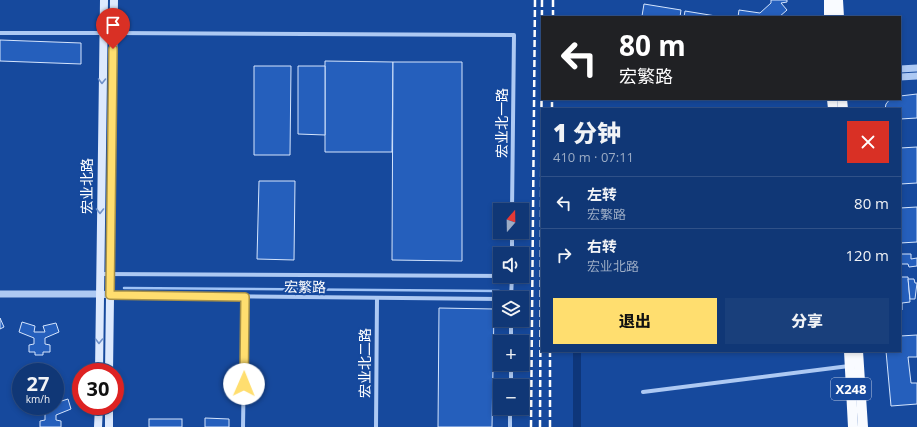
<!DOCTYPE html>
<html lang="zh">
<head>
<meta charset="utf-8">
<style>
	:root { --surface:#103776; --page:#193f7b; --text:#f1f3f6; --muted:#9cacc5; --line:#305188; --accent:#ffde6f }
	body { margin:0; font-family:"Open Sans","Noto Sans SC",sans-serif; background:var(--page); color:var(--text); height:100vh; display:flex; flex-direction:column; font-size:15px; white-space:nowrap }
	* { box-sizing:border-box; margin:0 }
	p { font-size:13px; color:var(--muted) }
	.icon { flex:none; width:22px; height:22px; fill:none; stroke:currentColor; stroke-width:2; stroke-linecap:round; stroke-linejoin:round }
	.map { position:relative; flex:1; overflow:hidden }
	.details { position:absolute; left:541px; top:108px; width:360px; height:244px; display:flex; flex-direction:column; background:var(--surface); border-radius:0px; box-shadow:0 2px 6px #0003,0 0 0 1px var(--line) }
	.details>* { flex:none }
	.guide { position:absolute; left:541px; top:16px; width:360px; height:84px; border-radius:0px; box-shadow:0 2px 6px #0003,0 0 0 1px var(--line); background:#202124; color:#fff; overflow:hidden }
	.needle { width:26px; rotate:20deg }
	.buttons { position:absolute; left:493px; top:203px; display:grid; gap:8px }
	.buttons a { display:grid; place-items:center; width:36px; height:36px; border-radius:0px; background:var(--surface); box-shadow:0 2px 6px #0003,0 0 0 1px var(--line); font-size:20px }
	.speed { position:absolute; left:12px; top:363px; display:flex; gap:8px; font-size:20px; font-weight:700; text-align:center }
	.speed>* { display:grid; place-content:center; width:52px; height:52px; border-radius:50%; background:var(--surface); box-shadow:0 2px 6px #0003,0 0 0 1px var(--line); line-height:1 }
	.speed small { font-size:10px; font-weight:400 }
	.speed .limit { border:6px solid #d22; background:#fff; color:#111 }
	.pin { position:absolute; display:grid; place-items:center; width:34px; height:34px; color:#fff; margin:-41px -17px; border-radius:50% 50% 50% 0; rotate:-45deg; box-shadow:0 0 4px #0007 }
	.pin .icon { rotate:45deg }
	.me { position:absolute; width:44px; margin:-22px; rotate:1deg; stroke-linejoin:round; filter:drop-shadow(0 0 3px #0008) }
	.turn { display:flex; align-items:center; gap:14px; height:84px; padding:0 12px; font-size:18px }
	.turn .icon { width:52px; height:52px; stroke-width:2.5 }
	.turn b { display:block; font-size:28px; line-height:34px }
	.round { display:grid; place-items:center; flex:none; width:42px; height:42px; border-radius:0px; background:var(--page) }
	.headline { display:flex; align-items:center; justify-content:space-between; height:68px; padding:0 12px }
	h1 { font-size:24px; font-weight:800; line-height:30px }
	.primary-button { display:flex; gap:8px; margin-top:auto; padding:8px 12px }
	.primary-button a { flex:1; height:46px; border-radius:0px; background:var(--accent); color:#111; font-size:16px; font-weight:800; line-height:46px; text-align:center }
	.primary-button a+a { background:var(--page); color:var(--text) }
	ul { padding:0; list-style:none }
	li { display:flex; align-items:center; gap:12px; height:52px; padding:0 12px; border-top:1px solid var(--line) }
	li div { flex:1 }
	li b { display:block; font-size:15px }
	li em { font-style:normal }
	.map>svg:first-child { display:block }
</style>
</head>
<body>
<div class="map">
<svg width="917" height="427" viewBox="0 0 917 427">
	<rect width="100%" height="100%" fill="#16499d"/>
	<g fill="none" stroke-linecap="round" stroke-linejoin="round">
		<path stroke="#a0c3f5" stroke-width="2.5" d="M 124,288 L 499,291"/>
		<path stroke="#0e367a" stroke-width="8" d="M 577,427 L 577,351"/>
	</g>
	<g fill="#255fbc" stroke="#d5e5fd">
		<path d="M 771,0 L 787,0 L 787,2 L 781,3 L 787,10 L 779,17 L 738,17 L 739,10 L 760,13 L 771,3 Z"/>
		<path d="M 644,4 L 681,10 L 680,17 L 642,16 Z"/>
		<path d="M 685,11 L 722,17 L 684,17 Z"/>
		<path d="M 0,40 L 81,43 L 81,64 L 0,61 Z"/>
		<path d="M 325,61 L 393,62 L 392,152 L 325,152 Z"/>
		<path d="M 393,62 L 462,62 L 462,261 L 392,260 Z"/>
		<path d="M 254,66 L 291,66 L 290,155 L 254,155 Z"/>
		<path d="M 298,66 L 325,66 L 325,135 L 298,134 Z"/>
		<path d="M 917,94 L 917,118 L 900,119 L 900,109 L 885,109 L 886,104 L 890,99 L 900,99 L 900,96 Z"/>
		<path d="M 917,147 L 917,183 L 900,184 L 900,148 Z"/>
		<path d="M 259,181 L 295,181 L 294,260 L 257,259 Z"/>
		<path d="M 917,207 L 917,242 L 900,243 L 900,208 Z"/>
		<path d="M 900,254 L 911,254 L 911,259 L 917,258 L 917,266 L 909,267 L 908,264 L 900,264 Z"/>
		<path d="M 900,277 L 908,277 L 910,302 L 902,303 L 902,310 L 900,310 Z"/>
		<path d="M 908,279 L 914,279 L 915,283 L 917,283 L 915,299 L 910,299 Z"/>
		<path d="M 439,308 L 494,309 L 492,427 L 438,427 Z"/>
		<path d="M 0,318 L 4,327 L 0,329 Z"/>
		<path d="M 22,322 L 35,326 L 34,332 L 45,332 L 43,326 L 56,323 L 59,332 L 45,338 L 45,344 L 50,345 L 50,352 L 43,352 L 43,355 L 35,355 L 35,352 L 29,352 L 29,345 L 34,344 L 34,338 L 19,332 Z"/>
		<path d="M 917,335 L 917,357 L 908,357 L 911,383 L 917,383 L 917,404 L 891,406 L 886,351 L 900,351 L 900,336 Z"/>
		<path d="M 68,399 L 71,409 L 56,415 L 56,420 L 61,421 L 61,427 L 40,427 L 40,421 L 45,420 L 45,414 L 31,408 L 31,406 L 56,408 L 55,403 Z"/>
		<path d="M 205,418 L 229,419 L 229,427 L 205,427 Z"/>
		<rect x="149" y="419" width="33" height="8"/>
	</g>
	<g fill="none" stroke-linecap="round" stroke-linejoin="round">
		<g stroke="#adc9f3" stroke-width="4">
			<path d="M 0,33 L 103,33"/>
			<path d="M 113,33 L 514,35 L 512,210"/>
			<path d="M 512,254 L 512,232"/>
			<path d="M 100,274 L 512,276"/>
			<path d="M 110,295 L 500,299"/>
			<path d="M 511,298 L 512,276"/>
			<path d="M 511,342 L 511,320"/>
			<path d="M 511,386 L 511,364"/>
			<path d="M 643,392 L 849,366"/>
			<path d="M 243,427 L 245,297"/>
			<path d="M 376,427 L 377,298"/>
			<path d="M 510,427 L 510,408"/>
		</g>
		<g stroke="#adc9f3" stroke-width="7">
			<path d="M 900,69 L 917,68"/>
			<path d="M 900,77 L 917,76"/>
			<path d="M 0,294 L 100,294 L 110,295"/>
		</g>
		<g stroke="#dde9fd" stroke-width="8">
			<path d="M 99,372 L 104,0"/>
			<path d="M 109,372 L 114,0"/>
			<path d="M 98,427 L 99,406"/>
			<path d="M 109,427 L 109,406"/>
		</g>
		<g stroke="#f9fbff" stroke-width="10">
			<path d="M 829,0 L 829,17"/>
			<path d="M 838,0 L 839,17"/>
			<path d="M 832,99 L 833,109"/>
			<path d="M 842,99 L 843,109"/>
			<path d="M 849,351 L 853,427"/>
			<path d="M 858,351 L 863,427"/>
		</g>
		<g stroke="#fff" stroke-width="2.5" stroke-dasharray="7 3" stroke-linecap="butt">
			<path d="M 553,17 L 553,0"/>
			<path d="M 552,109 L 552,99"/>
			<path d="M 531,427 L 535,0"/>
			<path d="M 540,427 L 542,0"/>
			<path d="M 550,427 L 550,351"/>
		</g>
	</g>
	<defs><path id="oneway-chevron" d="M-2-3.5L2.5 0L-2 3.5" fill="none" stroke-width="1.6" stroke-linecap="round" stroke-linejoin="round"/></defs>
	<g stroke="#7091c8">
		<use href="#oneway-chevron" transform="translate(102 81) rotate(91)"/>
		<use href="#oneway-chevron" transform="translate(100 211) rotate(90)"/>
		<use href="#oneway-chevron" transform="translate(99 341) rotate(91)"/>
	</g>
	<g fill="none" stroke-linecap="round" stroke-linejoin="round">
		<defs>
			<path id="route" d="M 113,49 L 110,295 L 245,297 L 244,384"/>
		</defs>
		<use href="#route" stroke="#a69048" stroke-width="10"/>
		<use href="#route" stroke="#ffde6f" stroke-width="7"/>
	</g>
	<g text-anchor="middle" stroke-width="4" stroke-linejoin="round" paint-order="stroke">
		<rect fill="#16499d" stroke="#b9c8e2" stroke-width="1" x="831" y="378" width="40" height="22" rx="3"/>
		<g font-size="13" font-weight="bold" fill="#fff">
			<text x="851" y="394">X248</text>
		</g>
		<g font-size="14" fill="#fff" stroke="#16499d">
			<text transform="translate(502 123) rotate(-90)" y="5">宏业北一路</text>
			<text transform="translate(87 186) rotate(-90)" y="5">宏业北路</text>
			<text transform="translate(305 287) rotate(1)" y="5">宏繁路</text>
			<text transform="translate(365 363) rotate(-90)" y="5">宏业北二路</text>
		</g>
	</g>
</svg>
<div class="buttons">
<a><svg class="needle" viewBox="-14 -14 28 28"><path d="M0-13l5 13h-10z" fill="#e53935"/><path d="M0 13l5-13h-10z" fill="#9cacc5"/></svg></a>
<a><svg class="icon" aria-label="sound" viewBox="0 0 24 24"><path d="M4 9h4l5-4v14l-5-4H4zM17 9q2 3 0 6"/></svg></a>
<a><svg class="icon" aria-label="layers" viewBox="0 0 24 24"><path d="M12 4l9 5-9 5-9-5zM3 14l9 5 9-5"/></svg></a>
<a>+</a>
<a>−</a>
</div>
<div class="speed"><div>27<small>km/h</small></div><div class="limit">30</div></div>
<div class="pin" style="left:113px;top:49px;background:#d93025"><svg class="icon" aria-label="arrive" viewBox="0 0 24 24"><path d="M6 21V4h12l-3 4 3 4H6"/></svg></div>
<svg class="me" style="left:244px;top:384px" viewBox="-20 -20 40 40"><circle r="19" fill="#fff"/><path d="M0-13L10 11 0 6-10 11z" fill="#ffde6f"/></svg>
<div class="guide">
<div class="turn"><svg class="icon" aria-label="left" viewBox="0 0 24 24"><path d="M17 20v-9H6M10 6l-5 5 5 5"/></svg><div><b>80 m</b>宏繁路</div></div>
</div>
<section class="details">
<div class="headline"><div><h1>1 分钟</h1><p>410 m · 07:11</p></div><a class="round" style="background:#d93025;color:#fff"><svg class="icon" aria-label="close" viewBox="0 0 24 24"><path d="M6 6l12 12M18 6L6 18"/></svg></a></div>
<ul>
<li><svg class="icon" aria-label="left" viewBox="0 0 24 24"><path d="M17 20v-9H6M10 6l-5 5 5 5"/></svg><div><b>左转</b><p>宏繁路</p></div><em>80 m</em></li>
<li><svg class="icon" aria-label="right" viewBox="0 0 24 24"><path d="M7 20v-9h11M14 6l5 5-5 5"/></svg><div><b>右转</b><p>宏业北路</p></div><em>120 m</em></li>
</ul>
<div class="primary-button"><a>退出</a><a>分享</a></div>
</section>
</div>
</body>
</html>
